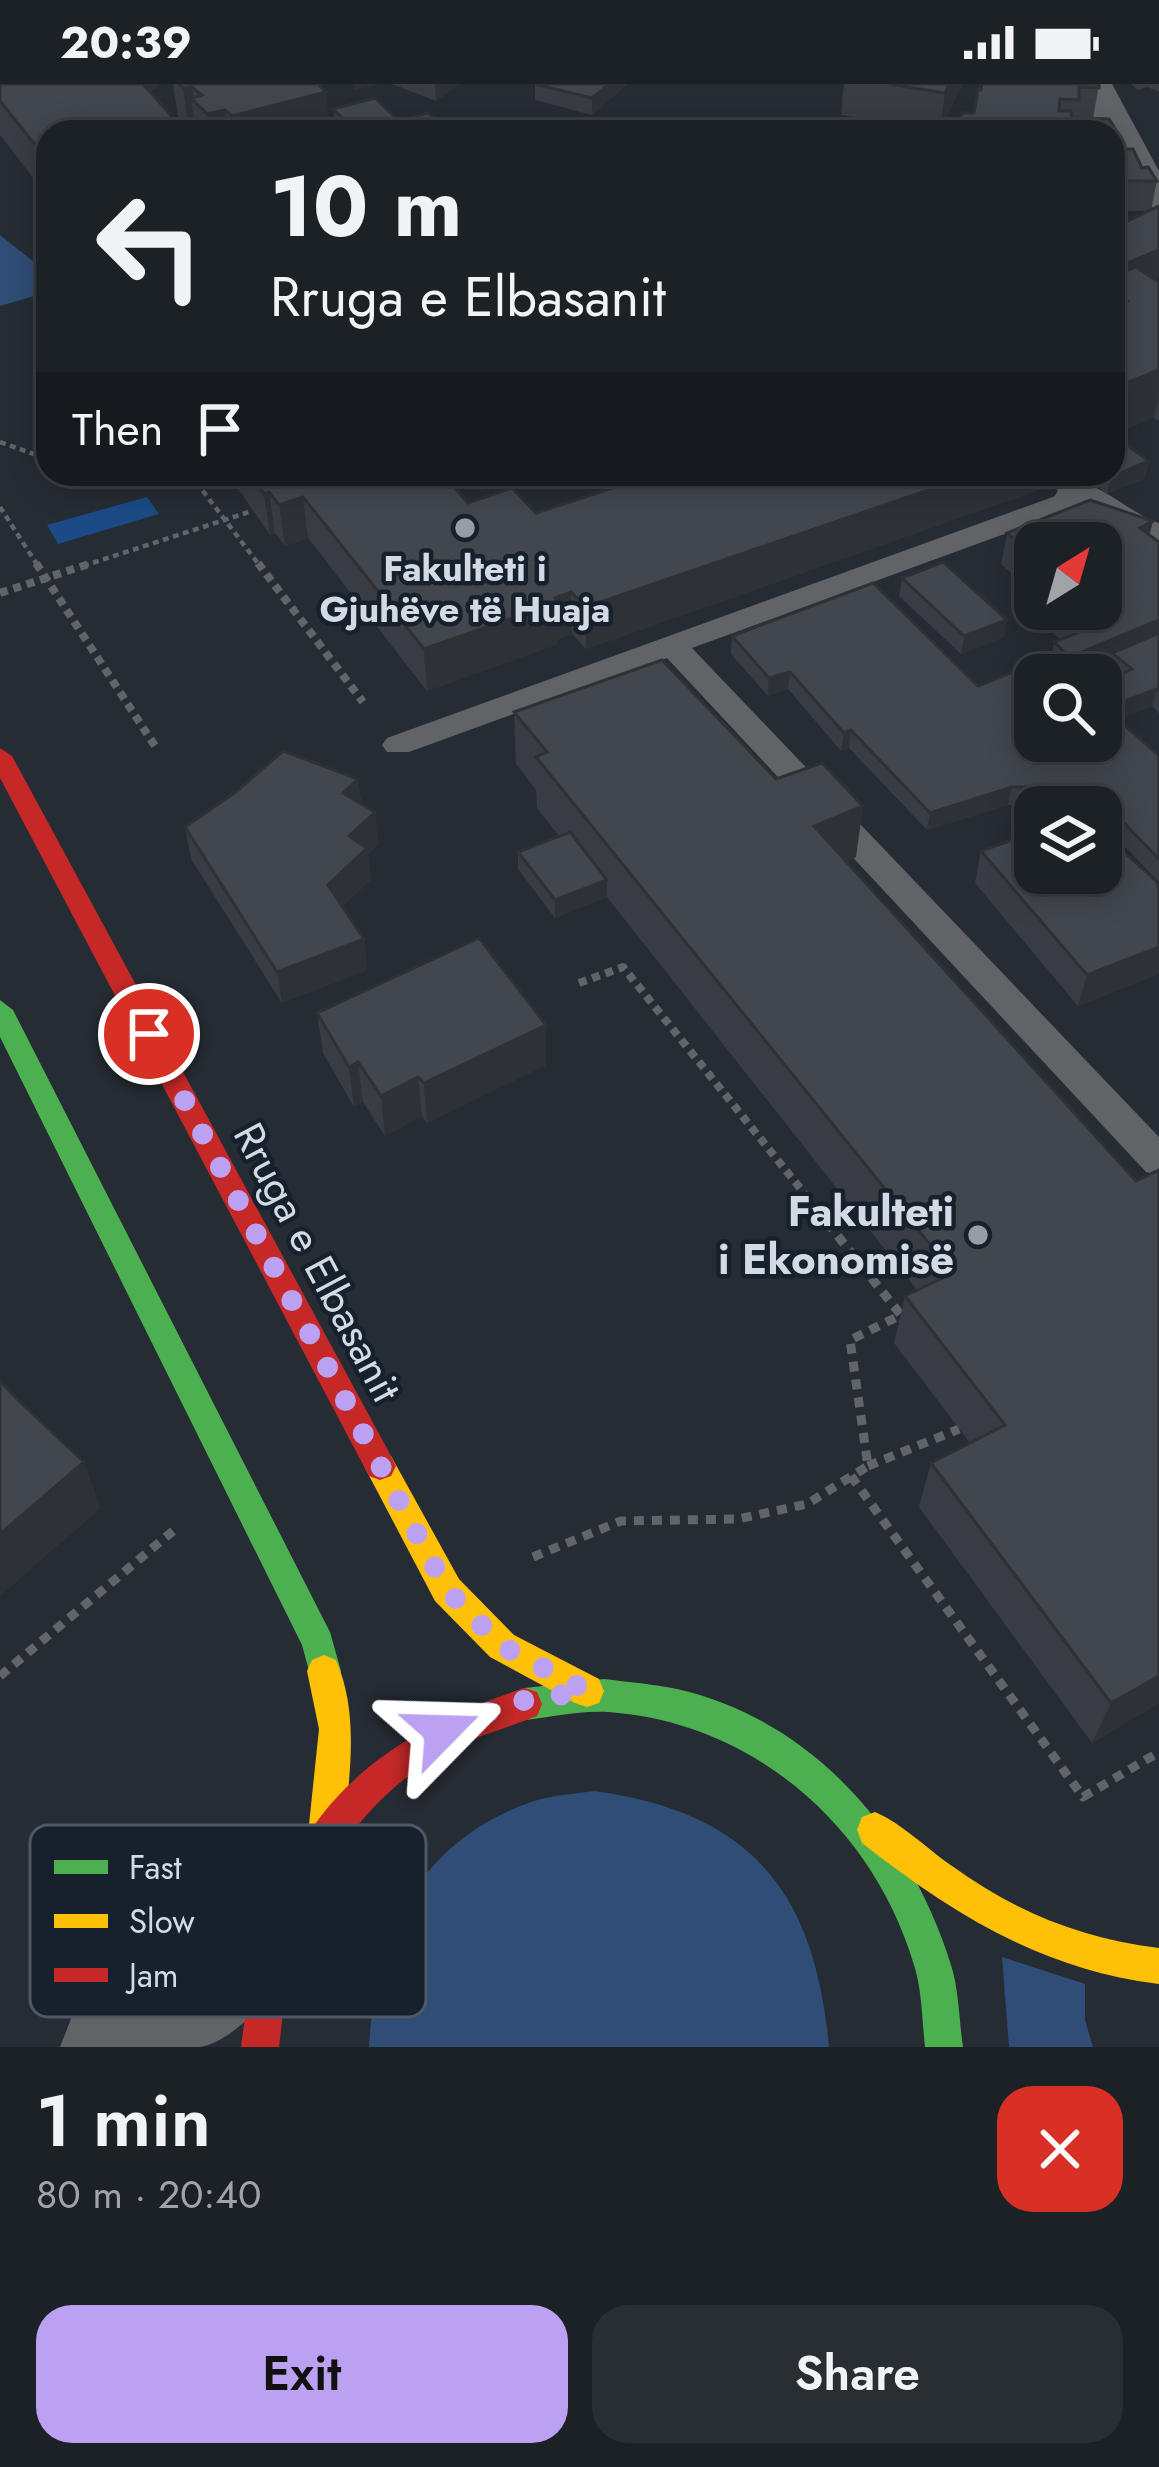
<!DOCTYPE html>
<html lang="en">
<head>
<meta charset="utf-8">
<style>
	:root { --surface:#1c2126; --page:#292e32; --text:#f1f3f6; --muted:#a0a3a7; --line:#3a3e43; --accent:#bca0f2 }
	body { margin:0; font-family:Jost,sans-serif; background:var(--page); color:var(--text); height:100vh; display:flex; flex-direction:column; font-size:45px; white-space:nowrap }
	* { box-sizing:border-box; margin:0 }
	p { font-size:39px; color:var(--muted) }
	.icon { flex:none; width:66px; height:66px; fill:none; stroke:currentColor; stroke-width:2; stroke-linecap:round; stroke-linejoin:round }
	.map { position:relative; height:1963px; overflow:hidden }
	.details { display:flex; flex-direction:column; background:var(--surface); flex:1 }
	.details>* { flex:none }
	.top-card { position:absolute; left:36px; top:36px; width:1089px; height:366px; border-radius:36px; box-shadow:0 6px 30px #0003,0 0 0 3px var(--line); background:#1c2126; color:var(--text); overflow:hidden }
	.needle { width:78px; rotate:37deg }
	.fabs { position:absolute; left:1014px; top:438px; display:grid; gap:24px }
	.fabs a { display:grid; place-items:center; width:108px; height:108px; border-radius:24px; background:var(--surface); box-shadow:0 6px 30px #0003,0 0 0 3px var(--line); font-size:60px }
	.pin { position:absolute; display:grid; place-items:center; width:102px; height:102px; color:#fff; margin:-51px; border:6px solid #fff; border-radius:50%; box-shadow:0 3px 12px #0007 }
	.me { position:absolute; width:132px; margin:-66px; rotate:68deg; stroke-linejoin:round; filter:drop-shadow(0 0 9px #0008) }
	.turn { display:flex; align-items:center; gap:42px; height:252px; padding:0 36px; font-size:54px }
	.turn .icon { width:156px; height:156px; stroke-width:2.5 }
	.turn b { display:block; font-size:84px; line-height:102px }
	.then { display:flex; align-items:center; height:114px; padding:0 36px; background:#0003; gap:24px; font-size:45px }
	.round { display:grid; place-items:center; flex:none; width:126px; height:126px; border-radius:36px; background:var(--page) }
	.head { display:flex; align-items:center; justify-content:space-between; height:204px; padding:0 36px }
	h1 { font-size:72px; font-weight:600; line-height:90px }
	.action { display:flex; gap:24px; margin-top:auto; padding:24px 36px }
	.action a { flex:1; height:138px; border-radius:36px; background:var(--accent); color:#111; font-size:48px; font-weight:600; line-height:138px; text-align:center }
	.action a+a { background:var(--page); color:var(--text) }
	.status { display:flex; justify-content:space-between; align-items:center; height:84px; padding:0 60px; background:var(--surface); direction:ltr }
	.status svg { height:33px; fill:currentColor }
	.map>svg:first-child { display:block }
</style>
</head>
<body>
<div class="status"><b>20:39</b><svg viewBox="0 0 49 12"><path d="M0 12V9h3v3zM5 12V6h3v6zM10 12V3h3v9zM15 12V0h3v12zM26 1h20v11H26zM47 4h2v5h-2z"/></svg></div>
<div class="map">
<svg width="1159" height="1963" viewBox="0 0 1159 1963">
	<rect width="100%" height="100%" fill="#262c33"/>
	<g fill="#2f4d76">
		<path d="M 0,151 L 48,189 L 48,208 L 0,222 Z"/>
		<path d="M 595,1707 C 752,1729 815,1808 829,1963 L 369,1963 C 376,1850 418,1758 531,1718 C 551,1711 574,1710 595,1707 Z"/>
		<path d="M 1002,1873 L 1085,1900 L 1085,1936 L 1093,1963 L 1009,1963 Z"/>
	</g>
	<path fill="#1b4a86" d="M 147,413 L 159,430 L 58,460 L 47,441 Z"/>
	<g fill="none" stroke-linecap="round" stroke-linejoin="round">
		<g stroke="#616468" stroke-width="4.5" stroke-dasharray="6 4.5" stroke-linecap="butt">
			<path d="M 0,358 L 48,375"/>
			<path d="M 102,390 L 197,400"/>
			<path d="M 190,390 L 260,482"/>
			<path d="M 0,423 L 38,482"/>
			<path d="M 83,482 L 252,427"/>
		</g>
		<g stroke="#616468" stroke-width="8" stroke-dasharray="8 6" stroke-linecap="butt">
			<path d="M 36,479 L 155,662"/>
			<path d="M 258,479 L 363,618"/>
			<path d="M 0,509 L 92,479"/>
			<path d="M 579,899 L 623,883 L 812,1119"/>
		</g>
		<g stroke="#616468" stroke-width="9" stroke-dasharray="10 8" stroke-linecap="butt">
			<path d="M 868,1382 L 959,1345"/>
			<path d="M 851,1392 L 1083,1713 L 1159,1668"/>
			<path d="M 533,1473 L 621,1437 L 738,1435 L 807,1420 L 868,1382 L 850,1256 L 901,1231 L 809,1116"/>
			<path d="M 0,1592 L 173,1447"/>
		</g>
		<path fill="#616367" fill-rule="evenodd" d="M 1042,390 L 1072,390 L 1093,413 L 1089,419 L 692,564 L 1159,1053 L 1159,1092 L 1146,1088 L 667,574 L 409,668 L 387,668 L 382,661 L 387,654 L 1061,410 Z"/>
		<g fill="#616367" fill-rule="evenodd">
			<path d="M 1072,0 L 1112,0 L 1159,87 L 1159,126 C 1121,116 1113,82 1113,48 L 1095,48 Z"/>
			<path d="M 1079,398 C 1109,405 1130,429 1159,439 L 1159,473 C 1120,463 1077,447 1054,413 L 1061,402 Z"/>
			<path d="M 281,1786 L 312,1799 L 325,1830 C 310,1868 244,1957 200,1963 C 155,1963 105,1963 60,1963 L 73,1930 C 115,1913 154,1894 188,1864 C 222,1834 238,1803 281,1786 Z"/>
		</g>
		<g fill="#4caf50" fill-rule="evenodd">
			<path d="M 0,916 L 13,926 L 330,1548 L 341,1587 L 336,1598 L 324,1603 L 312,1598 L 302,1561 L 0,953 Z"/>
			<path d="M 604,1595 C 628,1598 653,1600 677,1605 C 814,1636 911,1751 951,1881 C 959,1906 959,1936 963,1963 L 925,1963 C 922,1936 922,1906 914,1881 C 873,1742 753,1638 608,1628 C 581,1626 551,1633 525,1636 L 513,1632 L 508,1620 L 513,1608 L 525,1604 Z"/>
		</g>
		<g fill="#ffc107" fill-rule="evenodd">
			<path d="M 380,1368 L 391,1372 L 459,1495 L 514,1551 L 599,1595 L 604,1607 L 599,1619 L 587,1623 L 575,1619 L 490,1573 L 435,1517 L 364,1382 L 369,1372 Z"/>
			<path d="M 324,1571 L 336,1576 C 360,1632 349,1691 344,1750 L 339,1763 L 326,1768 L 313,1763 L 308,1750 L 319,1645 L 307,1587 L 312,1576 Z"/>
			<path d="M 875,1728 C 903,1740 927,1765 952,1782 C 1016,1828 1080,1854 1159,1864 L 1159,1900 C 1042,1886 953,1830 862,1759 L 857,1746 L 862,1733 Z"/>
		</g>
		<g fill="#c62828" fill-rule="evenodd">
			<path d="M 0,664 L 12,672 L 391,1372 L 396,1382 L 391,1392 L 380,1396 L 369,1392 L 0,694 Z"/>
			<path d="M 525,1604 L 537,1608 L 542,1620 L 537,1632 C 499,1647 461,1656 427,1679 C 325,1746 292,1848 279,1963 L 241,1963 C 265,1766 334,1666 525,1604 Z"/>
		</g>
	</g>
	<g fill="#393d43" fill-rule="evenodd">
		<path d="M 0,0 L 156,0 L 157,4 L 48,48 L 48,113 L 0,51 Z"/>
		<path d="M 173,0 L 320,0 L 330,48 L 187,48 L 179,38 Z"/>
		<path d="M 392,0 L 459,0 L 436,17 Z"/>
		<path d="M 535,0 L 627,0 L 592,31 L 535,16 Z"/>
		<path d="M 844,0 L 962,0 L 940,47 L 841,31 Z"/>
		<path d="M 980,0 L 1099,0 L 1093,35 L 1117,48 L 1114,65 L 1142,84 L 1157,97 L 1151,126 L 1159,122 L 1159,193 L 1154,195 L 1159,196 L 1159,337 L 1154,334 L 1113,349 L 1113,144 L 1148,127 L 1113,127 L 1113,48 L 959,48 L 962,29 L 974,29 Z"/>
		<path d="M 1131,0 L 1159,0 L 1159,8 L 1147,3 L 1138,6 Z"/>
		<path d="M 333,25 L 399,37 L 450,48 L 342,48 L 335,41 Z"/>
		<path d="M 1149,377 L 1144,395 L 1107,410 L 1084,391 L 1113,390 Z"/>
		<path d="M 228,390 L 443,390 L 468,419 L 536,429 L 1047,403 L 586,565 L 572,550 L 558,555 L 558,560 L 427,607 L 308,454 L 285,462 L 275,449 L 270,451 Z"/>
		<path d="M 1153,437 L 1149,451 L 1159,458 L 1159,629 L 1152,622 L 1118,635 L 1159,672 L 1159,798 L 1101,738 L 1101,723 L 1086,723 L 1084,721 L 1008,721 L 927,746 L 849,664 L 841,667 L 788,605 L 768,612 L 731,570 L 732,552 L 978,602 L 1051,574 L 1054,558 L 1061,556 L 1046,543 L 1050,525 L 1101,525 L 1035,459 L 1035,511 L 1001,480 L 1007,449 ZM 1108,586 L 1116,593 L 1102,601 L 1101,605 L 1101,657 L 1035,591 L 1096,591 Z"/>
		<path d="M 902,494 L 1004,553 L 961,570 L 899,512 Z"/>
		<path d="M 514,628 L 776,695 L 856,773 L 846,777 L 1159,1619 L 1092,1659 L 919,1423 L 931,1379 L 970,1359 L 894,1259 L 905,1212 L 917,1206 L 607,813 L 555,834 L 518,785 L 518,768 L 559,752 L 537,724 L 536,706 L 516,680 Z"/>
		<path d="M 358,695 L 361,719 L 379,759 L 368,770 L 371,796 L 342,822 L 364,855 L 367,886 L 282,919 L 191,775 L 185,743 Z"/>
		<path d="M 981,767 L 1159,802 L 1159,890 L 1078,922 L 975,799 Z"/>
		<path d="M 317,929 L 546,981 L 427,1039 L 422,1032 L 385,1052 L 363,1018 L 354,1023 L 323,969 Z"/>
	</g>
	<g fill="#2e3237">
		<path d="M 119,0 L 156,0 L 157,4 L 122,14 Z"/>
		<path d="M 310,0 L 320,0 L 321,10 L 326,8 L 330,48 L 234,48 L 232,32 Z"/>
		<path d="M 354,0 L 382,0 L 354,6 Z"/>
		<path d="M 435,0 L 459,0 L 436,17 Z"/>
		<path d="M 609,0 L 627,0 L 592,31 L 592,14 Z"/>
		<path d="M 949,0 L 962,0 L 940,47 L 945,9 Z"/>
		<path d="M 192,3 L 194,17 L 191,14 L 196,48 L 189,48 L 183,4 Z"/>
		<path d="M 225,26 L 228,48 L 210,48 L 207,30 Z"/>
		<path d="M 1159,166 L 1159,193 L 1120,210 L 1127,179 Z"/>
		<path d="M 1159,286 L 1159,312 L 1154,334 L 1118,349 L 1129,298 Z"/>
		<path d="M 1149,377 L 1144,395 L 1107,410 L 1111,393 Z"/>
		<path d="M 975,390 L 1050,390 L 1047,403 L 586,565 L 586,523 Z"/>
		<path d="M 269,408 L 275,449 L 270,451 L 264,410 Z"/>
		<path d="M 303,413 L 308,454 L 285,462 L 279,421 Z"/>
		<path d="M 1153,437 L 1145,469 L 1140,444 Z"/>
		<path d="M 571,508 L 572,550 L 558,555 L 558,560 L 427,607 L 424,565 Z"/>
		<path d="M 1007,536 L 1004,553 L 961,570 L 964,552 Z"/>
		<path d="M 1159,536 L 1159,565 L 1112,569 L 1108,586 L 1096,591 L 1066,591 L 1070,573 Z"/>
		<path d="M 790,588 L 788,605 L 768,612 L 769,594 Z"/>
		<path d="M 1157,605 L 1152,622 L 1117,636 L 1122,618 Z"/>
		<path d="M 851,646 L 849,664 L 841,667 L 844,649 Z"/>
		<path d="M 358,695 L 362,727 L 343,709 Z"/>
		<path d="M 1012,703 L 1008,721 L 927,746 L 930,729 Z"/>
		<path d="M 863,722 L 856,773 L 808,793 L 814,742 Z"/>
		<path d="M 375,728 L 379,759 L 368,770 L 371,796 L 332,832 L 328,801 L 349,752 Z"/>
		<path d="M 607,796 L 607,813 L 555,834 L 555,816 Z"/>
		<path d="M 364,855 L 367,886 L 282,919 L 277,888 Z"/>
		<path d="M 1159,863 L 1159,890 L 1078,922 L 1087,891 Z"/>
		<path d="M 546,941 L 546,981 L 427,1039 L 424,999 Z"/>
		<path d="M 358,978 L 363,1018 L 354,1023 L 349,983 Z"/>
		<path d="M 418,993 L 422,1032 L 385,1052 L 381,1012 Z"/>
		<path d="M 84,1378 L 101,1424 L 0,1512 L 0,1450 Z"/>
		<path d="M 1159,1592 L 1159,1619 L 1092,1659 L 1111,1619 Z"/>
	</g>
	<g fill="#42474e" stroke="#2e3237" stroke-width="3">
		<path d="M 0,0 L 143,0 L 186,48 L 48,48 L 48,77 L 0,17 Z"/>
		<path d="M 179,0 L 318,0 L 326,8 L 232,32 L 225,26 L 207,30 L 191,14 L 202,11 L 192,3 L 183,4 Z"/>
		<path d="M 535,0 L 609,0 L 592,14 Z"/>
		<path d="M 889,0 L 949,0 L 945,9 Z"/>
		<path d="M 982,0 L 1099,0 L 1099,4 L 1079,3 L 1079,16 L 1060,15 L 1059,27 L 1071,27 L 1072,34 L 1109,35 L 1117,48 L 961,45 L 962,29 L 974,29 L 978,6 L 981,6 Z"/>
		<path d="M 375,14 L 399,37 L 386,40 L 387,44 L 372,48 L 357,48 L 333,25 Z"/>
		<path d="M 428,29 L 450,48 L 376,48 L 391,44 L 386,40 Z"/>
		<path d="M 1113,65 L 1133,65 L 1142,84 L 1148,83 L 1157,97 L 1113,97 Z"/>
		<path d="M 1159,122 L 1159,166 L 1127,179 L 1113,171 L 1113,144 Z"/>
		<path d="M 1136,183 L 1159,198 L 1159,286 L 1129,298 L 1113,299 L 1113,243 L 1123,239 L 1113,232 L 1113,223 L 1128,217 L 1113,206 L 1113,191 Z"/>
		<path d="M 1124,359 L 1149,377 L 1111,393 L 1107,390 L 1113,390 L 1113,364 Z"/>
		<path d="M 250,390 L 443,390 L 468,419 L 512,404 L 536,429 L 655,390 L 975,390 L 586,523 L 571,508 L 555,514 L 558,518 L 424,565 L 303,413 L 279,421 L 269,408 L 264,410 Z"/>
		<path d="M 1090,416 L 1153,437 L 1140,444 L 1159,458 L 1159,536 L 1070,573 L 1054,558 L 1090,544 L 1069,525 L 1101,525 L 1101,459 L 1035,459 L 1035,473 L 1007,449 Z"/>
		<path d="M 943,478 L 1007,536 L 964,552 L 902,494 Z"/>
		<path d="M 873,499 L 978,602 L 1050,573 L 1070,591 L 1035,591 L 1035,657 L 1101,657 L 1101,620 L 1159,672 L 1159,775 L 1089,703 L 1012,703 L 930,729 L 851,646 L 844,649 L 790,588 L 769,594 L 732,552 Z"/>
		<path d="M 1159,549 L 1159,607 L 1157,605 L 1122,618 L 1102,601 L 1132,585 L 1112,569 Z"/>
		<path d="M 662,576 L 776,695 L 822,679 L 863,722 L 814,742 L 1136,1097 L 1159,1086 L 1159,1592 L 1111,1619 L 931,1379 L 1005,1341 L 905,1212 L 953,1189 L 536,673 L 547,668 L 514,628 Z"/>
		<path d="M 283,667 L 358,695 L 343,709 L 375,728 L 349,752 L 367,764 L 328,801 L 364,855 L 277,888 L 185,743 L 237,707 Z"/>
		<path d="M 1101,747 L 1157,798 L 1159,804 L 1159,863 L 1087,891 L 981,767 L 1035,748 L 1035,789 L 1101,789 Z"/>
		<path d="M 570,748 L 607,796 L 555,816 L 518,768 Z"/>
		<path d="M 479,854 L 546,941 L 424,999 L 418,993 L 381,1012 L 358,978 L 349,983 L 317,929 Z"/>
		<path d="M 0,1297 L 20,1318 L 84,1378 L 0,1450 Z"/>
	</g>
	<g fill="none" stroke-linecap="round" stroke-linejoin="round">
		<path stroke="#bca0f2" stroke-width="21" stroke-dasharray="0 37.8" d="M 149,950 L 447,1506 L 502,1562 L 587,1607 L 513,1618 L 442,1647"/>
	</g>
	<g fill="#969da5" stroke="#17212e" stroke-width="4.5">
		<circle cx="465" cy="444" r="12"/>
		<circle cx="978" cy="1151" r="12"/>
	</g>
	<g text-anchor="middle" stroke-width="9" stroke-linejoin="round" paint-order="stroke">
		<g font-size="36" font-weight="bold" fill="#d3dae3" stroke="#17212e">
			<text x="465" y="497">Fakulteti i<tspan x="465" dy="41">Gjuhëve të Huaja</tspan></text>
		</g>
		<g font-size="42" font-weight="bold" fill="#d3dae3" stroke="#17212e" text-anchor="end">
			<text x="954" y="1142">Fakulteti<tspan x="954" dy="48">i Ekonomisë</tspan></text>
		</g>
		<g font-size="42" fill="#d3dae3" stroke="#17212e">
			<text transform="translate(318 1178) rotate(62)" y="15">Rruga e Elbasanit</text>
		</g>
	</g>
	<rect x="30" y="1741" width="396" height="192" rx="18" fill="#17212e" stroke="#4f5864" stroke-width="3"/>
	<rect x="54" y="1776" width="54" height="14" fill="#4caf50"/>
	<rect x="54" y="1830" width="54" height="14" fill="#ffc107"/>
	<rect x="54" y="1884" width="54" height="14" fill="#c62828"/>
	<g font-size="33" fill="#d3dae3">
		<text x="129" y="1795">Fast</text>
		<text x="129" y="1849">Slow</text>
		<text x="129" y="1903">Jam</text>
	</g>
</svg>
<div class="fabs">
<a><svg class="needle" viewBox="-14 -14 28 28"><path d="M0-13l5 13h-10z" fill="#e53935"/><path d="M0 13l5-13h-10z" fill="#a0a3a7"/></svg></a>
<a><svg class="icon" aria-label="search" viewBox="0 0 24 24"><circle cx="10" cy="10" r="6"/><path d="M15 15l6 6"/></svg></a>
<a><svg class="icon" aria-label="layers" viewBox="0 0 24 24"><path d="M12 4l9 5-9 5-9-5zM3 14l9 5 9-5"/></svg></a>
</div>
<div class="pin" style="left:149px;top:950px;background:#d93025"><svg class="icon" aria-label="arrive" viewBox="0 0 24 24"><path d="M6 21V4h12l-3 4 3 4H6"/></svg></div>
<svg class="me" style="left:442px;top:1647px" viewBox="-20 -20 40 40"><path d="M0-17L14 15 0 8-14 15z" fill="#bca0f2" stroke="#fff" stroke-width="4"/></svg>
<div class="top-card">
<div class="turn"><svg class="icon" aria-label="left" viewBox="0 0 24 24"><path d="M17 20v-9H6M10 6l-5 5 5 5"/></svg><div><b>10 m</b>Rruga e Elbasanit</div></div>
<div class="then">Then<svg class="icon" aria-label="arrive" viewBox="0 0 24 24"><path d="M6 21V4h12l-3 4 3 4H6"/></svg></div>
</div>
</div>
<section class="details">
<div class="head"><div><h1>1 min</h1><p>80 m · 20:40</p></div><a class="round" style="background:#d93025;color:#fff"><svg class="icon" aria-label="close" viewBox="0 0 24 24"><path d="M6 6l12 12M18 6L6 18"/></svg></a></div>
<div class="action"><a>Exit</a><a>Share</a></div>
</section>
</body>
</html>
